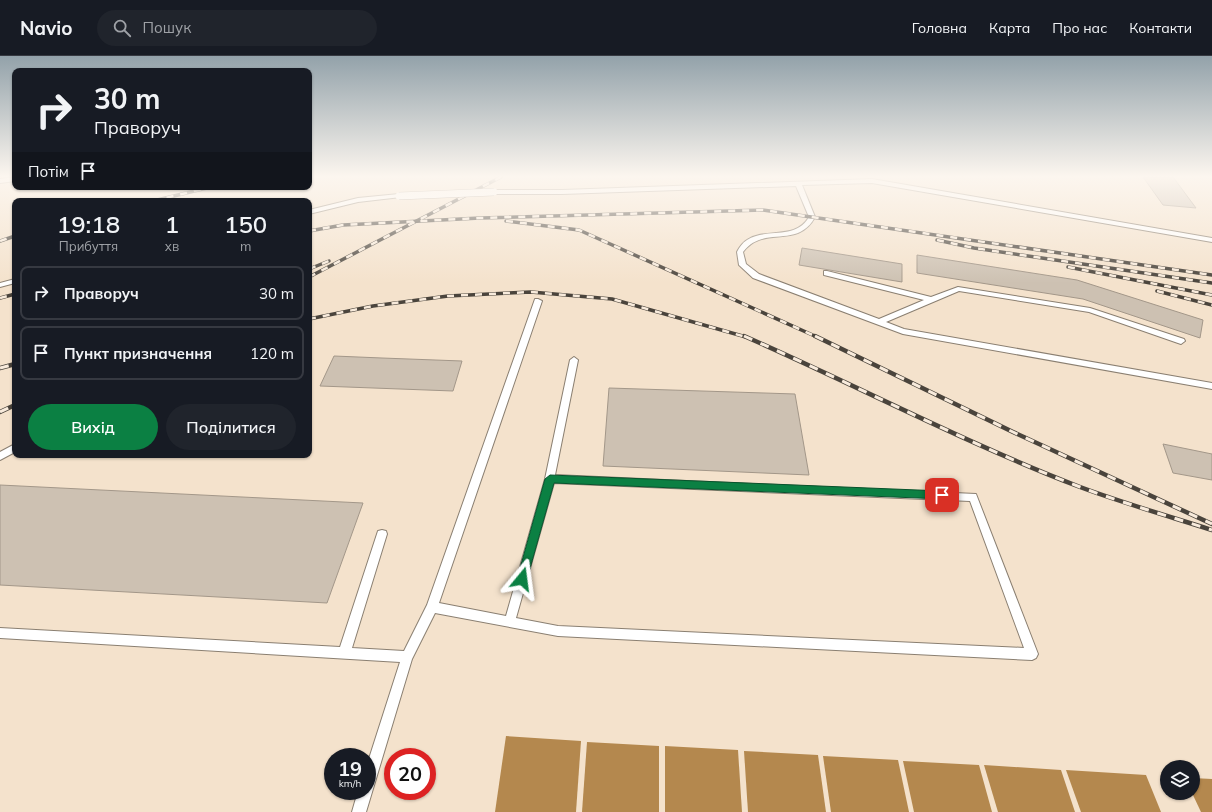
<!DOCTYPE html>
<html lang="uk">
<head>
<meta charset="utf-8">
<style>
	:root { --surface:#171b24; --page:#20242c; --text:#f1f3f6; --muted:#9ea1a6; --line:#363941; --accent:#0b8043 }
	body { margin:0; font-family:Mulish,sans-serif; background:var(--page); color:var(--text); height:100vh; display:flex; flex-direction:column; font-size:15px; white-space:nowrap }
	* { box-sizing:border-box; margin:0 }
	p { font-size:13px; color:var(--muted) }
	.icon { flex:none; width:22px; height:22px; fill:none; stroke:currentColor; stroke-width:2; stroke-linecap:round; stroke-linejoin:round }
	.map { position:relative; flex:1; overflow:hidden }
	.sheet { position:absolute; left:12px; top:142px; width:300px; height:260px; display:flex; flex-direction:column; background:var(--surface); border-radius:8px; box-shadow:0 1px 3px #0004 }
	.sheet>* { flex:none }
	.banner { position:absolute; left:12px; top:12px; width:300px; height:122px; border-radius:8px; box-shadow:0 1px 3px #0004; background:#171b24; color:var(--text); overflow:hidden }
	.buttons { position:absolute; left:1160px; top:704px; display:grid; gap:8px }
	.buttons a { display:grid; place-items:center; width:40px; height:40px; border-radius:50%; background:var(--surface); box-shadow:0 1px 3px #0004; font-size:20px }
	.speed { position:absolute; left:324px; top:692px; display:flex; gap:8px; font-size:20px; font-weight:700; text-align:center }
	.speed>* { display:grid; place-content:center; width:52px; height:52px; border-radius:50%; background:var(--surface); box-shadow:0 1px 3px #0004; line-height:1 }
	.speed small { font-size:10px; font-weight:400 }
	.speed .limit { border:6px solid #d22; background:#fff; color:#111 }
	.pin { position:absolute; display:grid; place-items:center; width:34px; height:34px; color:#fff; margin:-17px; border-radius:8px; box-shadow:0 2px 6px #0006 }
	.me { position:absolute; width:44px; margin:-22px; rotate:16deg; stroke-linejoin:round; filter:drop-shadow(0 0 3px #0008) }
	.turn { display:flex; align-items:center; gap:14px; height:84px; padding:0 16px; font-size:18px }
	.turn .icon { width:52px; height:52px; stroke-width:2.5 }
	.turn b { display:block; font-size:28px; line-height:34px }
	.then { display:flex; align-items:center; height:38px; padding:0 16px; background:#0003; gap:8px; font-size:15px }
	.eta { display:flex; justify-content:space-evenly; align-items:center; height:68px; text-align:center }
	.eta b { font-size:24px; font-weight:600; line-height:28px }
	.action { display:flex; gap:8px; margin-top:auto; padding:8px 16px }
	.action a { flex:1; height:46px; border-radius:24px; background:var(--accent); color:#fff; font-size:16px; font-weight:600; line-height:46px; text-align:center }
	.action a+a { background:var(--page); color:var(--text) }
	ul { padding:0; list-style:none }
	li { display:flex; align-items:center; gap:12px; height:54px; margin:0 8px 6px; padding:0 8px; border:2px solid var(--line); border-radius:8px }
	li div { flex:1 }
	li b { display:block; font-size:15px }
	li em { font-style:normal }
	header { display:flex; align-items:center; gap:24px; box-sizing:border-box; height:56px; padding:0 20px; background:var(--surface); border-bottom:1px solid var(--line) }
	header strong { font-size:19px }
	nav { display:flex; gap:22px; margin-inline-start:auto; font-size:14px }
	.search { width:280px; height:36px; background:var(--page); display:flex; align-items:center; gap:10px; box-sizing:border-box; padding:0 14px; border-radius:22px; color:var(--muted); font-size:15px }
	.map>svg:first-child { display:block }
</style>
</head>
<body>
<header>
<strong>Navio</strong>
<div class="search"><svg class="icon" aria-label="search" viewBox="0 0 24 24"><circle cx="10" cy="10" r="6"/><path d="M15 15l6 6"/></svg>Пошук</div>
<nav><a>Головна</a><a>Карта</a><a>Про нас</a><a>Контакти</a></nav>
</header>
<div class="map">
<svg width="1212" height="756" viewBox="0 0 1212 756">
	<rect width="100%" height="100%" fill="#f8ebdc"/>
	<path fill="#f4e2cc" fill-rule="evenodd" d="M 0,121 L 15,121 L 15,131 L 309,131 L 309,121 L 1212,121 L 1212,756 L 0,756 ZM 15,145 L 309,145 L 309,399 L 15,399 ZM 333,701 L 367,701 L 367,735 L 333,735 ZM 393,701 L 427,701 L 427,735 L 393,735 ZM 1167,711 L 1193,711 L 1193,737 L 1167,737 Z"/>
	<g fill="#b4884e">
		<path d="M 506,680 L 581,685 L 576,756 L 495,756 Z"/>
		<path d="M 587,686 L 659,690 L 659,756 L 582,756 Z"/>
		<path d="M 665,690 L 738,694 L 742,756 L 665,756 Z"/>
		<path d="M 744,695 L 818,699 L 826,756 L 748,756 Z"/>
		<path d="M 823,700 L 898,704 L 909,756 L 831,756 Z"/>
		<path d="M 903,705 L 979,709 L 992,756 L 914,756 Z"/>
		<path d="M 984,709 L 1061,714 L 1075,756 L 998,756 Z"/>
		<path d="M 1066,714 L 1146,719 L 1161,756 L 1081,756 Z"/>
		<path d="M 1193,722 L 1212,723 L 1212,756 L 1201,756 L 1192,737 Z"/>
	</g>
	<g fill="#cdc1b2" stroke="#a39789">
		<path d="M 1143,121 L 1173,121 L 1196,152 L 1163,149 Z"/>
		<path d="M 802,192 L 902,208 L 902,226 L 799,209 Z"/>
		<path d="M 917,199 L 1077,224 L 1203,264 L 1200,282 L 1083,243 L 917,217 Z"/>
		<path d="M 334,300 L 382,302 L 462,305 L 453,335 L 320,330 Z"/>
		<path d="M 609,332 L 795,338 L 809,419 L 603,410 Z"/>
		<path d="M 1163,388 L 1212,398 L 1212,424 L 1173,417 Z"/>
		<path d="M 0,429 L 363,447 L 327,547 L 0,529 Z"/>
	</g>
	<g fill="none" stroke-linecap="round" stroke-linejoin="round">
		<defs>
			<g id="lane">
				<path d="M 15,121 L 15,125 L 0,127 L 0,123 Z"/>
				<path d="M 872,123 L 1212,182 L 1212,186 L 872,127 L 802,129 L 815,161 C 797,194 764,168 743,196 L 746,208 L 759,218 L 879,263 L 924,244 L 824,219 L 824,215 L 827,215 L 931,241 L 958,231 L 1090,252 L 1184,283 L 1185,285 L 1181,288 L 1178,287 L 1089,256 L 959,235 L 886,266 L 904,273 L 1212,327 L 1212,333 L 903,278 L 753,222 L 739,209 L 737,196 C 739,192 742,187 747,184 C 767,171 795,185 809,161 L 796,130 L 562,138 L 494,138 L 491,136 L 494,134 L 562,134 Z"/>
				<path d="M 399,138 L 401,139 L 401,141 L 358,146 L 309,158 L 309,154 L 358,142 Z"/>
				<path d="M 15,223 L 15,227 L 0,231 L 0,227 Z"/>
				<path d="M 535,243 L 538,243 L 542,245 L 439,547 L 506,560 L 545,423 L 570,304 L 574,301 L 578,304 L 555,419 L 976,438 L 1038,598 L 1036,602 L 1032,604 L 558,580 L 435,557 L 412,603 L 366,756 L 352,756 L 358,735 L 367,735 L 367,709 L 400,606 L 0,582 L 0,572 L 340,591 L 377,478 L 378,475 L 382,474 L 386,475 L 387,478 L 352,592 L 404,595 L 427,549 ZM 554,427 L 970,445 L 1024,592 L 558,570 L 516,562 Z"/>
				<path d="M 15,388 L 15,396 L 0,404 L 0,396 Z"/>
			</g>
		</defs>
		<use href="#lane" stroke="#8a7f71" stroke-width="2"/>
		<use href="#lane" fill="#fff" fill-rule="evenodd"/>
		<defs>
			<g id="rail-far1">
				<path d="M 153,145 L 211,131"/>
				<path d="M 506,165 L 579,174 L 817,281"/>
				<path d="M 309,175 L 343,169 L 480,162 L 763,154 L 1212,219"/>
				<path d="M 937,184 L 974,192 L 1212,227"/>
				<path d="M 0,185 L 15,180"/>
				<path d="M 1068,211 L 1212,239"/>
				<path d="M 309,213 L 329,205"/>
				<path d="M 309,221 L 501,121"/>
				<path d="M 1157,235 L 1212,249"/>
				<path d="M 0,242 L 15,238"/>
				<path d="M 309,263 L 373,250 L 448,240 L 531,236 L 612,243 L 746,281"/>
			</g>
			<g id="rail">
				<path d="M 744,280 C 856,329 965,387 1080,431 C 1123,447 1168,460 1212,474"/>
				<path d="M 815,280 L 1013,376 L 1212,468"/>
				<path d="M 0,312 L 15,308"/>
				<path d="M 0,356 L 15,349"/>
			</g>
		</defs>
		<use href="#rail-far1" stroke="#4a443c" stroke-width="3.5"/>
		<use href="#rail" stroke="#4a443c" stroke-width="4.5"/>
		<use href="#rail-far1" stroke="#f8ebdc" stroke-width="2.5" stroke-dasharray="7" stroke-linecap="butt"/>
		<use href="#rail" stroke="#f8ebdc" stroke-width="3" stroke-dasharray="9" stroke-linecap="butt"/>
		<defs>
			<path id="lane-bridge" d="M 399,140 L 494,136"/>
		</defs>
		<use href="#lane-bridge" stroke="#8a7f71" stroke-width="8" stroke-linecap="butt"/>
		<use href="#lane-bridge" stroke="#fff" stroke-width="7"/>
	</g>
	<linearGradient id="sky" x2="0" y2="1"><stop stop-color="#93a2aa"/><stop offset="0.53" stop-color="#fcf6ef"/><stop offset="1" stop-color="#fcf6ef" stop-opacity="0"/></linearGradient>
	<rect width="1212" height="227" fill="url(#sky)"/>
	<path fill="#0b8043" stroke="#07532c" d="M 550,419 L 942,435 L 947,439 L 942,443 L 554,427 L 527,523 L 526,526 L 522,528 L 518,526 L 517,523 L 545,423 Z"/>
</svg>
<div class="buttons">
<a><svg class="icon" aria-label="layers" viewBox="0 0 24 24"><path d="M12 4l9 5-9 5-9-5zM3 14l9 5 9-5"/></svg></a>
</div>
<div class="speed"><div>19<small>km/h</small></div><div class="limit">20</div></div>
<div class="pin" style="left:942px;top:439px;background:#d93025"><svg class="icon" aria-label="arrive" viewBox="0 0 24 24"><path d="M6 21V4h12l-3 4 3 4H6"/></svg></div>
<svg class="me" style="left:522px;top:523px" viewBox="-20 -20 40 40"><path d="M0-17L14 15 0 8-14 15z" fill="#0b8043" stroke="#fff" stroke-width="4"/></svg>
<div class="banner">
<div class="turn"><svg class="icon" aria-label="right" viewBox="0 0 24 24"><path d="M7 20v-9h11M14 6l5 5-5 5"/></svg><div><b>30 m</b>Праворуч</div></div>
<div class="then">Потім<svg class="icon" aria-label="arrive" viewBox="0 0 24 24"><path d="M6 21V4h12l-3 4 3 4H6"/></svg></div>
</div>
<section class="sheet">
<div class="eta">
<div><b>19:18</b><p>Прибуття</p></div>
<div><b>1</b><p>хв</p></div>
<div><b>150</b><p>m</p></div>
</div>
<ul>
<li><svg class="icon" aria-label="right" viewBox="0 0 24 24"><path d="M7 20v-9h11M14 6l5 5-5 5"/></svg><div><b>Праворуч</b></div><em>30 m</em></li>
<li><svg class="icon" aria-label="arrive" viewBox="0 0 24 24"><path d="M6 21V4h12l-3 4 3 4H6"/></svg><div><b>Пункт призначення</b></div><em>120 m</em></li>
</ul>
<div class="action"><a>Вихід</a><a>Поділитися</a></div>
</section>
</div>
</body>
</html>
